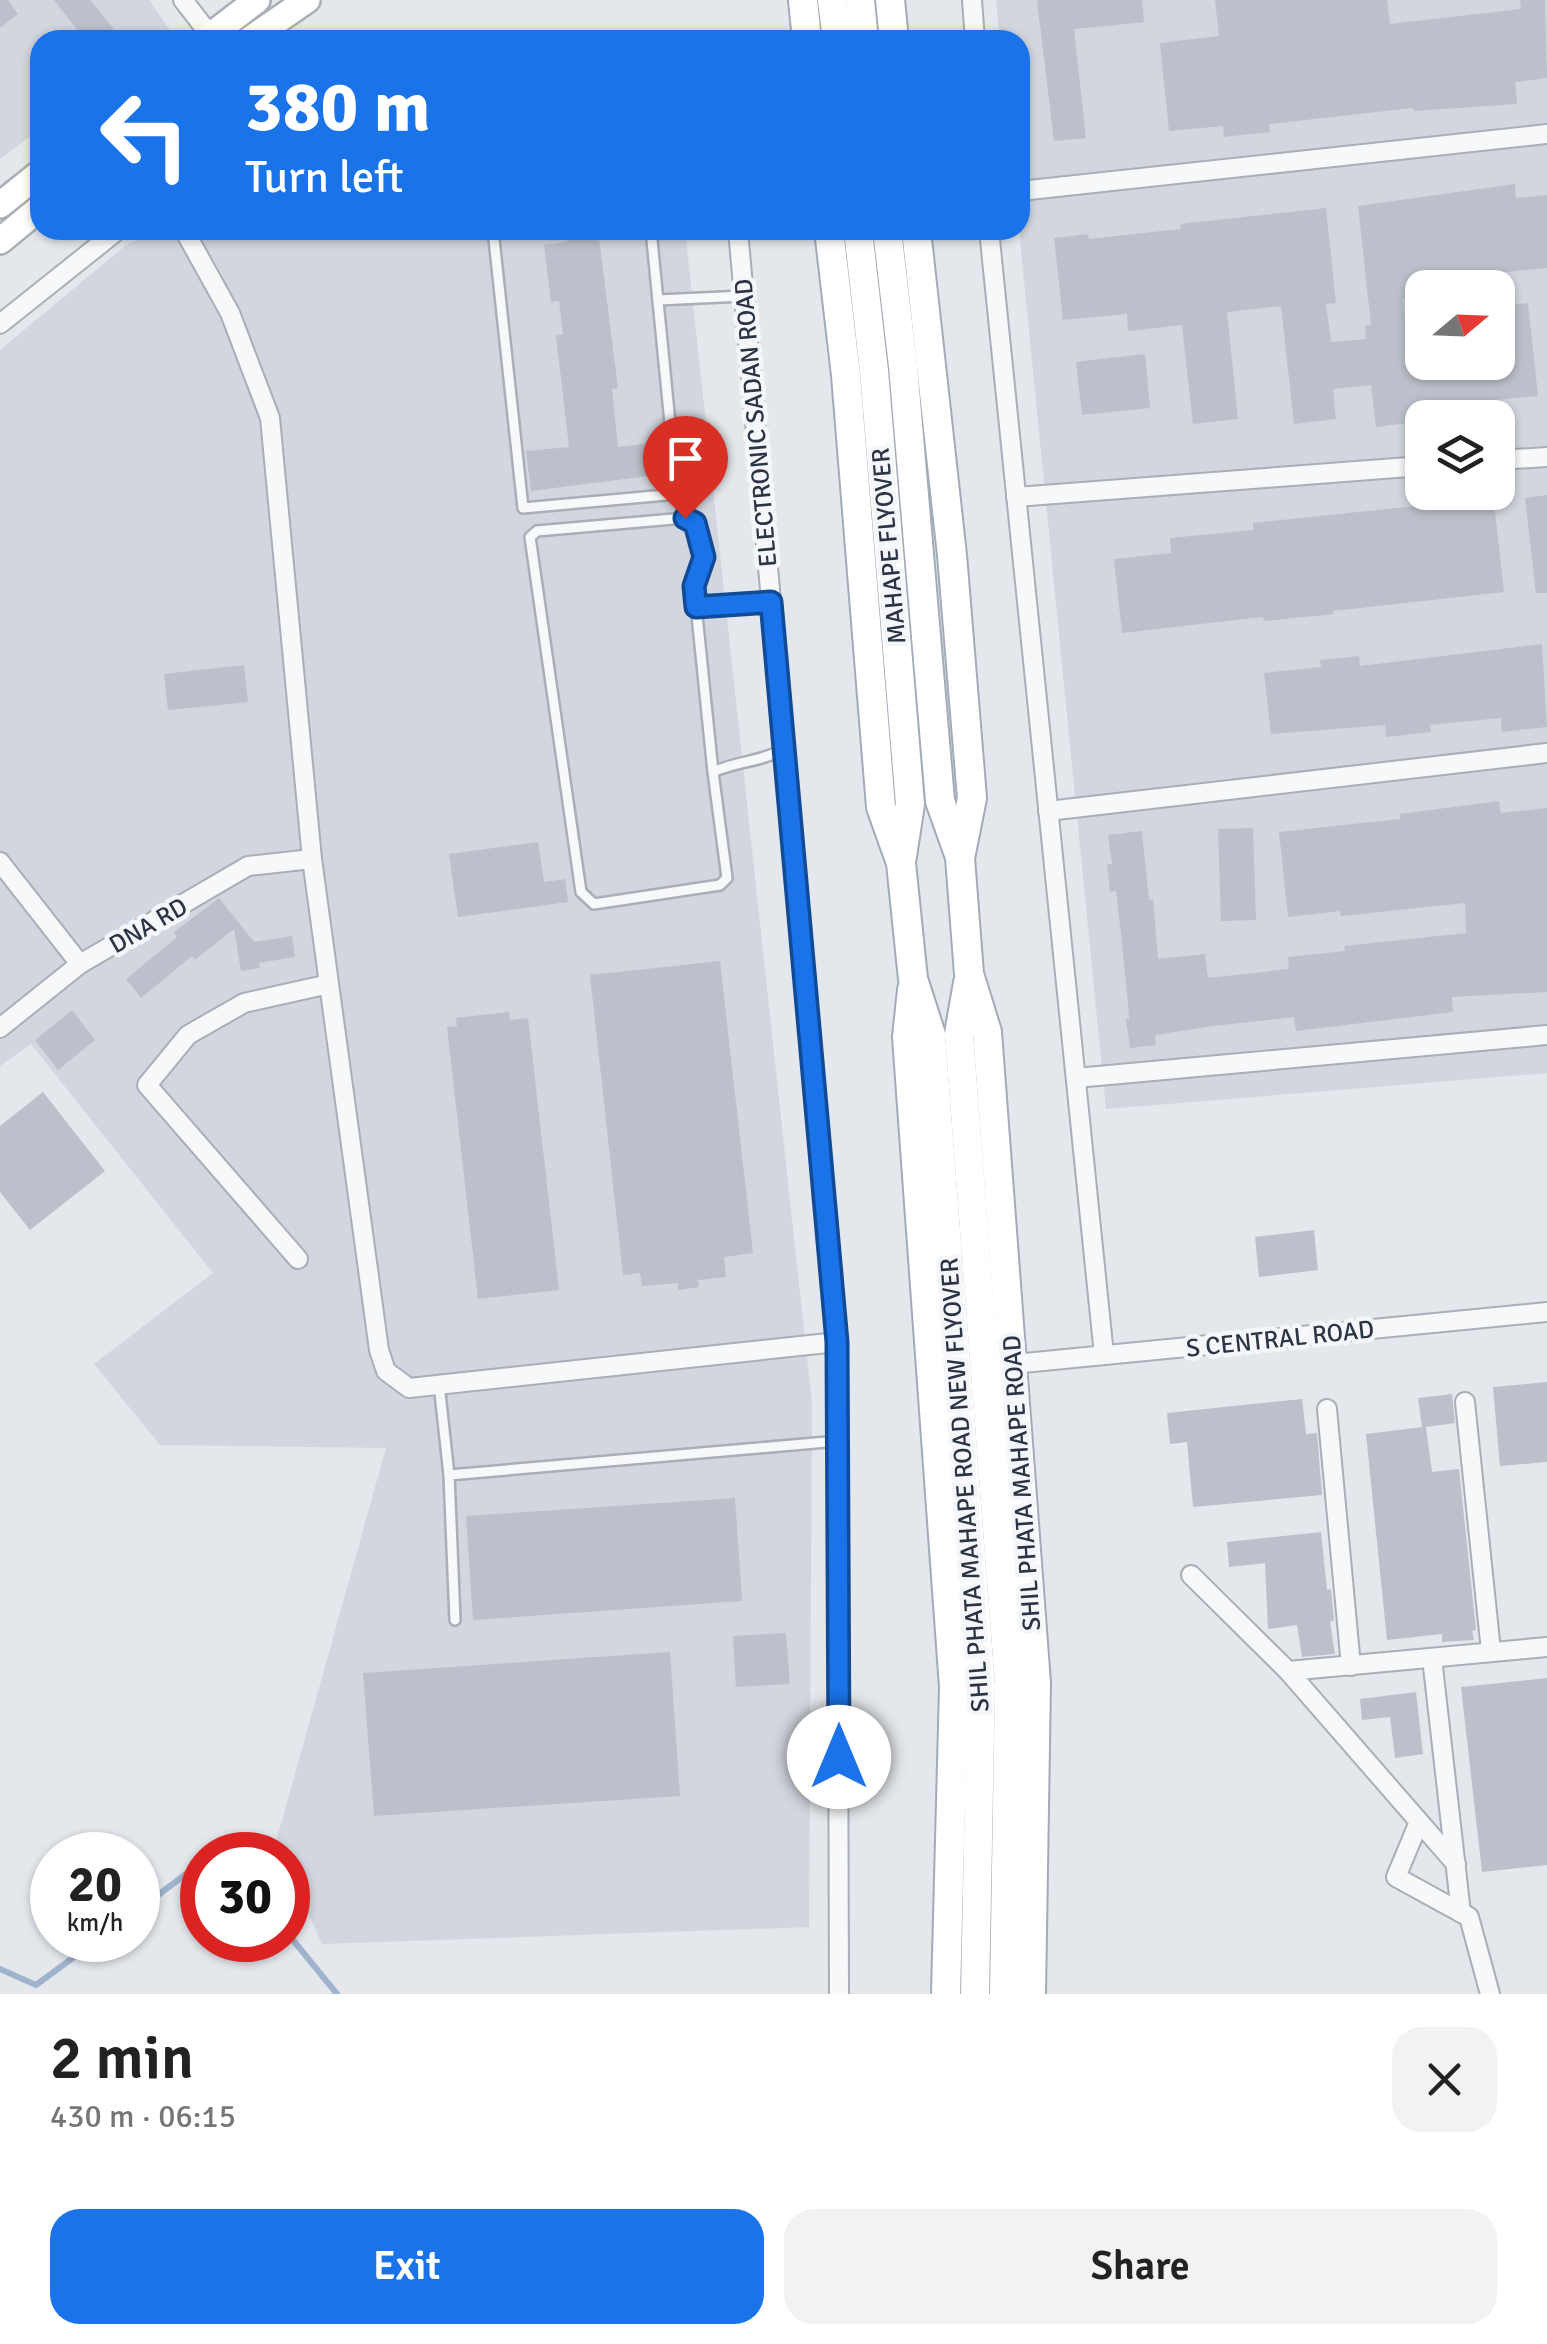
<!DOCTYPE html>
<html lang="en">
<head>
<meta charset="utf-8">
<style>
	:root { --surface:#fff; --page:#f2f2f2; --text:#222; --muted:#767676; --accent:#1a73e8 }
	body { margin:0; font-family:Signika,sans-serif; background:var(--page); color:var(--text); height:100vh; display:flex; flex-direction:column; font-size:38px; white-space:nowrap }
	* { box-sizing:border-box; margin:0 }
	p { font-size:32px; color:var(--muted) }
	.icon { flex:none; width:55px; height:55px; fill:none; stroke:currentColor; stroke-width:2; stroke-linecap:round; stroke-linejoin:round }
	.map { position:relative; height:1994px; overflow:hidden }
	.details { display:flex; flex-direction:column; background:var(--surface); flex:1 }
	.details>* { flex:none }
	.top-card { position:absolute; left:30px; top:30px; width:1000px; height:210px; border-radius:30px; box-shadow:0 2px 8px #0004; background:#1a73e8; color:#fff; overflow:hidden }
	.needle { width:65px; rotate:71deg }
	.fabs { position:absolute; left:1405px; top:270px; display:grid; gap:20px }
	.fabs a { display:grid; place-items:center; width:110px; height:110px; border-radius:20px; background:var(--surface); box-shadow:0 2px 8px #0004; font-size:50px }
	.speed { position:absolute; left:30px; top:1832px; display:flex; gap:20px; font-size:50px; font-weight:700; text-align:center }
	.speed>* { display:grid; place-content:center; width:130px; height:130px; border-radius:50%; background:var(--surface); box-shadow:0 2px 8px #0004; line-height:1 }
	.speed small { font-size:25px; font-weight:400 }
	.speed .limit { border:15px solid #d22; background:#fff; color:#111 }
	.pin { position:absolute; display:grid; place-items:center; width:85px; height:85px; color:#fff; margin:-102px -42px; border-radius:50% 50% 50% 0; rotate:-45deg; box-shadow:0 0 10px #0007 }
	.pin .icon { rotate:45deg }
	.me { position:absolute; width:110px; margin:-55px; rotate:0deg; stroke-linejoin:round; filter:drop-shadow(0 0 8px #0008) }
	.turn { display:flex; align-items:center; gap:35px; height:210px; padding:0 50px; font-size:45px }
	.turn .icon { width:130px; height:130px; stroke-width:2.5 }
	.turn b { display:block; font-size:70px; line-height:85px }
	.round { display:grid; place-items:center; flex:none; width:105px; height:105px; border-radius:30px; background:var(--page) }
	.head { display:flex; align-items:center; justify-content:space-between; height:170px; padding:0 50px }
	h1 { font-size:60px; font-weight:600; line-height:75px }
	.action { display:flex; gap:20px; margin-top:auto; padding:20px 50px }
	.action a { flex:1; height:115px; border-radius:30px; background:var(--accent); color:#fff; font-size:40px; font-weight:600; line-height:115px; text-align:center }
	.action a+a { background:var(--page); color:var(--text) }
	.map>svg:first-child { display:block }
</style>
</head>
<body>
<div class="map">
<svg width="1547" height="1994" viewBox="0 0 1547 1994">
	<rect width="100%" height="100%" fill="#e4e7ec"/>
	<g fill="#d2d6de" fill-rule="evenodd">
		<path d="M 0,0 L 149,0 L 170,30 L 157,40 L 40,40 L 40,129 L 0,159 Z"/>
		<path d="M 996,0 L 1547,0 L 1547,1073 L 1106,1109 L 1019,230 L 1020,40 L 1000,40 ZM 1422,288 L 1498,288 L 1498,362 L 1422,362 ZM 1422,418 L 1498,418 L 1498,492 L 1422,492 Z"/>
		<path d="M 158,230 L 685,230 L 812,1404 L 809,1927 L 322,1944 L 288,1868 L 288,1855 L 282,1855 L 276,1842 L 386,1448 L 160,1445 L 94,1364 L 213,1273 L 31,1044 L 0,1066 L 0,350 L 126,245 Z"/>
	</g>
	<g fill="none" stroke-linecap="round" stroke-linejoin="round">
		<g stroke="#9fb4cc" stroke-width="6">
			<path d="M 211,1855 L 219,1849 L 223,1855"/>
			<path d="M 138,1910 L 202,1862"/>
			<path d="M 288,1934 L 337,1994"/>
			<path d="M 0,1969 L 36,1985 L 97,1940"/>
		</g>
	</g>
	<g fill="#bbc0ca">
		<path d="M 0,0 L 8,0 L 18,14 L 0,28 Z"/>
		<path d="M 54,0 L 90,0 L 114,29 L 100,40 L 85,40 Z"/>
		<path d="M 1037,0 L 1142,0 L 1144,22 L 1074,29 L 1086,138 L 1054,141 Z"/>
		<path d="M 1215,0 L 1387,0 L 1390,24 L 1521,9 L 1520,0 L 1545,0 L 1547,78 L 1515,82 L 1517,104 L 1414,111 L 1413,108 L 1269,124 L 1270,132 L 1224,137 L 1223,126 L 1169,131 L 1160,43 L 1219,36 Z"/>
		<path d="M 1515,184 L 1516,198 L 1547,195 L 1547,268 L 1466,276 L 1468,288 L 1422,288 L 1422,297 L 1403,299 L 1410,362 L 1498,362 L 1498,306 L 1528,303 L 1538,396 L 1484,401 L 1485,412 L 1422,418 L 1416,419 L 1416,422 L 1376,427 L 1371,385 L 1333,389 L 1336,419 L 1294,424 L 1281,306 L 1227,312 L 1238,419 L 1193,424 L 1182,325 L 1128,331 L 1127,314 L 1063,320 L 1054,238 L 1088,234 L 1089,239 L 1181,229 L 1180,224 L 1326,208 L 1336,303 L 1326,304 L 1331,342 L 1366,339 L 1365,325 L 1371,325 L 1358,206 Z"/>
		<path d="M 598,230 L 618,388 L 612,389 L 618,447 L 660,442 L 664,474 L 531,491 L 526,451 L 569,447 L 556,336 L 563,334 L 559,301 L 551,302 L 544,245 L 567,242 L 569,234 Z"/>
		<path d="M 1145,354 L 1150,408 L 1082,415 L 1076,362 Z"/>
		<path d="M 1493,493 L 1504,592 L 1333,611 L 1334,614 L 1264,621 L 1263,617 L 1122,633 L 1114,559 L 1171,553 L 1170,538 L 1253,530 L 1253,523 L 1434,504 L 1433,499 Z"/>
		<path d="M 1547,495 L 1547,593 L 1536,593 L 1525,498 Z"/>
		<path d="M 1542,644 L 1547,727 L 1502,732 L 1501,718 L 1430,725 L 1431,732 L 1386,737 L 1385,725 L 1271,734 L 1264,673 L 1321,667 L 1320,660 L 1359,656 L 1360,666 Z"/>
		<path d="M 244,665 L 248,702 L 168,710 L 164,674 Z"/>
		<path d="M 1499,801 L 1501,813 L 1547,808 L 1547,992 L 1452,997 L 1453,1012 L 1296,1031 L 1294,1017 L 1213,1026 L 1155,1035 L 1156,1045 L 1130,1048 L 1126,1019 L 1129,1019 L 1128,1002 L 1120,925 L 1116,891 L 1110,892 L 1107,864 L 1112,864 L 1108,835 L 1142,831 L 1149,900 L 1153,899 L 1158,959 L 1205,954 L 1208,978 L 1289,969 L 1288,957 L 1345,951 L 1344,946 L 1466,933 L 1465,903 L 1341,916 L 1340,911 L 1288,917 L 1279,832 L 1400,819 L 1400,814 Z"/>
		<path d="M 1253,828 L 1256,920 L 1221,921 L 1218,829 Z"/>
		<path d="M 538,842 L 544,882 L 565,879 L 568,902 L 458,917 L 449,854 Z"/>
		<path d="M 219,898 L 254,942 L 292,936 L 295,957 L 259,963 L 260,968 L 241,971 L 234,929 L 195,960 L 192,956 L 141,998 L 126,979 L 177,937 L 174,932 Z"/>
		<path d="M 720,961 L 753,1253 L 724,1257 L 726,1277 L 698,1280 L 699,1287 L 678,1290 L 678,1283 L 642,1286 L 640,1273 L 623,1275 L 590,975 Z"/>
		<path d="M 72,1010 L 95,1040 L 58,1070 L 35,1040 Z"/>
		<path d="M 509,1012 L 510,1020 L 528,1018 L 559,1290 L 478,1299 L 447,1027 L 457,1026 L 456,1018 Z"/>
		<path d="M 43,1092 L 105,1171 L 30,1230 L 0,1192 L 0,1126 Z"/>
		<path d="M 1314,1230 L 1318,1270 L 1259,1277 L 1255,1237 Z"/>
		<path d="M 1547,1382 L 1547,1462 L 1500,1466 L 1493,1387 Z"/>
		<path d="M 1452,1394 L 1455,1423 L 1426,1427 L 1432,1472 L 1459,1469 L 1476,1630 L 1472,1631 L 1474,1640 L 1442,1642 L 1442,1634 L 1387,1640 L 1366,1434 L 1422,1427 L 1418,1398 Z"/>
		<path d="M 1302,1399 L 1306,1434 L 1317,1433 L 1322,1495 L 1193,1507 L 1187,1442 L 1170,1444 L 1167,1413 Z"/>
		<path d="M 735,1498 L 742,1601 L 473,1620 L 466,1516 Z"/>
		<path d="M 1321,1532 L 1327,1590 L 1331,1589 L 1334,1620 L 1330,1622 L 1335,1654 L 1302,1657 L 1297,1625 L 1268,1629 L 1265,1563 L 1229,1567 L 1227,1542 Z"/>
		<path d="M 786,1633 L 790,1684 L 736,1687 L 733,1636 Z"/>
		<path d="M 670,1652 L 680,1796 L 374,1816 L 363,1673 Z"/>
		<path d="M 1547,1678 L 1547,1865 L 1482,1872 L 1461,1687 Z"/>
		<path d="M 1416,1692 L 1423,1754 L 1395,1758 L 1390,1717 L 1362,1720 L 1360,1699 Z"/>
	</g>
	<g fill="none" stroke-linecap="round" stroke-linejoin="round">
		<defs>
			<g id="lane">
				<path d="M 493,230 L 523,508 L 677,494 L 651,230"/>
				<path d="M 658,300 L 744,296"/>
				<path d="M 696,607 L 771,602"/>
				<path d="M 713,772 L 694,586 L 704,557 L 695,523 L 685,518 L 537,531 L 530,537 L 581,892 L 594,904 L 720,885 L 727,878 L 713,772 C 737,761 761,762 784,749"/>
				<path d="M 439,1384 L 449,1475 L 455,1620"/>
				<path d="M 449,1475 L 838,1441"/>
			</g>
			<g id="street">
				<path d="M 183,0 L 214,40"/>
				<path d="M 972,0 L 975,40"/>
				<path d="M 1020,191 L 1547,134"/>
				<path d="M 184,230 L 230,313 L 270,418 L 312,859 L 379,1350 L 386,1371 L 409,1388 L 837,1342"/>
				<path d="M 738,230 L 837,1342 L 839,1994"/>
				<path d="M 989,230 L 1104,1355"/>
				<path d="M 0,324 L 118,230"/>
				<path d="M 1498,460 L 1547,457"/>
				<path d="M 1016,497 L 1422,466"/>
				<path d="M 1048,811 L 1547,753"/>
				<path d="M 0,862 L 80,964"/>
				<path d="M 0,1028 L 80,964 L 248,866 L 312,859"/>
				<path d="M 1076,1078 L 1547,1035"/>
				<path d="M 298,1259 L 147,1085 L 188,1035 L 244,1003 L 329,984"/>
				<path d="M 1013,1364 L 1547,1312"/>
				<path d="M 1465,1402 L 1491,1651"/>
				<path d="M 1327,1409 L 1351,1666"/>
				<path d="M 1191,1575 L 1288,1671 L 1456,1864"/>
				<path d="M 1432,1658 L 1461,1913"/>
				<path d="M 1288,1671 L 1547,1647"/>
				<path d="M 1419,1822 L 1396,1877 L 1469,1917 L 1490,1994"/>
			</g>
			<g id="secondary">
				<path d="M 205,40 L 257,0"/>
				<path d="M 249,40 L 307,0"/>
				<path d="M 0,205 L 40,173"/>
				<path d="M 0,241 L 40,208"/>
			</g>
			<g id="primary">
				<path d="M 803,0 L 807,40"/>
				<path d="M 832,0 L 837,40"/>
				<path d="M 860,0 L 864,40"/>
				<path d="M 890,0 L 894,40"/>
				<path d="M 829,230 L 846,375 L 881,807 L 901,863 L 913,979 L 931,1035 L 981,1686 L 975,1994"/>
				<path d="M 858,230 L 874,371 L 910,804 L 902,856"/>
				<path d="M 887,230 L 903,366 L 940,801 L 960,857"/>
				<path d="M 916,230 L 952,555 L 972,798 L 960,858 L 969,974 L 987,1032 L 1036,1683 L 1031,1994"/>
				<path d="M 968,983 L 959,1034 L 1009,1684 L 1004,1994"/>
				<path d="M 912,990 L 907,1037 L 954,1687 L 946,1994"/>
			</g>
		</defs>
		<use href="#lane" stroke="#a9aeb7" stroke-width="14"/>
		<use href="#street" stroke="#a9aeb7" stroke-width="22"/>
		<use href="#secondary" stroke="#a9aeb7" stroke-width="30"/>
		<use href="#primary" stroke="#a3abb8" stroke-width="32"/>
		<use href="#lane" stroke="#f7f8fa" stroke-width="9"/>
		<use href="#street" stroke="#f7f8fa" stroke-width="18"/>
		<use href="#secondary" stroke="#fff" stroke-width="25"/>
		<use href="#primary" stroke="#fff" stroke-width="28"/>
	</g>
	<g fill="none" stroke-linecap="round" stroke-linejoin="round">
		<defs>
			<path id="route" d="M 685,518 L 695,523 L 704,557 L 694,586 L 696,607 L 771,602 L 837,1342 L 839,1757"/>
		</defs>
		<use href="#route" stroke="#114b97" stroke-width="25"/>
		<use href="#route" stroke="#1a73e8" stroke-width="18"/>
	</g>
	<g text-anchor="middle" stroke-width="9" stroke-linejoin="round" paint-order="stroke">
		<g font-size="25" fill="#2b3445" stroke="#f4f6f9">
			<text transform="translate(755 423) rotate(-95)" y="9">ELECTRONIC SADAN ROAD</text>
			<text transform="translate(888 546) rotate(-95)" y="9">MAHAPE FLYOVER</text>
			<text transform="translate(148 925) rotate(-30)" y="9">DNA RD</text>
			<text transform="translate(1280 1338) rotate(-6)" y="9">S CENTRAL ROAD</text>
			<text transform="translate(1021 1483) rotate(-94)" y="9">SHIL PHATA MAHAPE ROAD</text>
			<text transform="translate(964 1485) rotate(-94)" y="9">SHIL PHATA MAHAPE ROAD NEW FLYOVER</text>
		</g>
	</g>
</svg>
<div class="fabs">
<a><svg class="needle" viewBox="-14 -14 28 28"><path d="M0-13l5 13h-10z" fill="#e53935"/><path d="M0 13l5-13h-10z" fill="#767676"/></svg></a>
<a><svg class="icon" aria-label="layers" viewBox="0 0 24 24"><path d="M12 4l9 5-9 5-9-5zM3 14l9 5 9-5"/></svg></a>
</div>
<div class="speed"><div>20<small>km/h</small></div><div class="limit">30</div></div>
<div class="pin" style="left:685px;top:518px;background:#d93025"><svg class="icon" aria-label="arrive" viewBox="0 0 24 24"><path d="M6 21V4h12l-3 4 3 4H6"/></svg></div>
<svg class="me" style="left:839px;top:1757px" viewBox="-20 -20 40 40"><circle r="19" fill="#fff"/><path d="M0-13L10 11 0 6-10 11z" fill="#1a73e8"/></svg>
<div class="top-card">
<div class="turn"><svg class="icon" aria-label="left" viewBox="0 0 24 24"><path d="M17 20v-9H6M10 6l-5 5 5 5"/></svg><div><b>380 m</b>Turn left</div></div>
</div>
</div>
<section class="details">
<div class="head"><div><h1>2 min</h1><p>430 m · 06:15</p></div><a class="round"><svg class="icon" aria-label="close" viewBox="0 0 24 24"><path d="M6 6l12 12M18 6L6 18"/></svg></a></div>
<div class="action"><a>Exit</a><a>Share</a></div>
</section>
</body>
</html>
